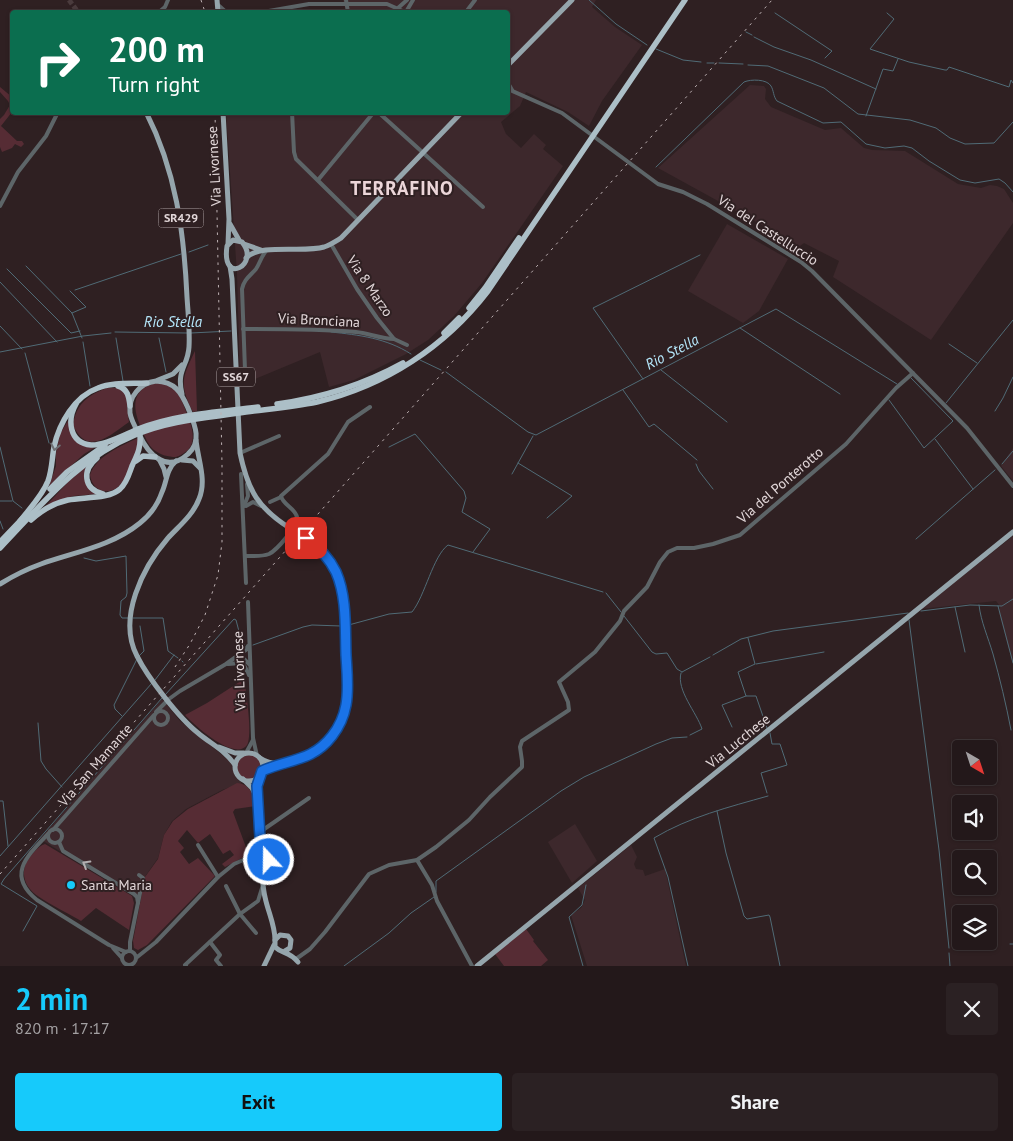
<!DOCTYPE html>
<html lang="en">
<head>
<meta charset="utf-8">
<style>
	:root { --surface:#23181a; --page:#2b2123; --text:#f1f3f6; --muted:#a3a0a2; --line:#403739; --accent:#16cafb }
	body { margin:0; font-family:"PT Sans",sans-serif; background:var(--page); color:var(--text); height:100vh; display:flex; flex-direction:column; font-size:19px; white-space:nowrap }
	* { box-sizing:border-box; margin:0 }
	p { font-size:16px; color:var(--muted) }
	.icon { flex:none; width:28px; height:28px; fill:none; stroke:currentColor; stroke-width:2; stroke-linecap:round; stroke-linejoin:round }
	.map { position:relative; height:966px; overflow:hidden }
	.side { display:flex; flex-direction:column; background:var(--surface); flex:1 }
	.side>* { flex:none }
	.top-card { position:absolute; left:10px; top:10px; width:500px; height:105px; border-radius:5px; box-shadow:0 1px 4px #0004,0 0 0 1px var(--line); background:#0b6e4f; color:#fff; overflow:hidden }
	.needle { width:32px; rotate:141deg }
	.tools { position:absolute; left:952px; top:740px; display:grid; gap:10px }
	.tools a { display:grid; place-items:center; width:45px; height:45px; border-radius:5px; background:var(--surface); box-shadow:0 1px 4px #0004,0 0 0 1px var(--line); font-size:25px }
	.pin { position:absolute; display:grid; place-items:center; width:42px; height:42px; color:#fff; margin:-21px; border-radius:10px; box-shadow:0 2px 8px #0006 }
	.me { position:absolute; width:55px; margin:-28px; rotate:339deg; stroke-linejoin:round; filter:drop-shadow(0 0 4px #0008) }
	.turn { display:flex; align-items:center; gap:18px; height:105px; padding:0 15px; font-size:22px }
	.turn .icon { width:65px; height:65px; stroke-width:2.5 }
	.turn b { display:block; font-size:35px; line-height:42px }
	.round { display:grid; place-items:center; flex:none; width:52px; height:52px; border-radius:5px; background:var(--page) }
	.headline { display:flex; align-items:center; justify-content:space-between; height:85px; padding:0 15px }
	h1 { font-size:30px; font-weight:600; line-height:38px; color:var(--accent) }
	.cta { display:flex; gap:10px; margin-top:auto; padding:10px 15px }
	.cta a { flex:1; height:58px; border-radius:5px; background:var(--accent); color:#111; font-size:20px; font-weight:600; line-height:58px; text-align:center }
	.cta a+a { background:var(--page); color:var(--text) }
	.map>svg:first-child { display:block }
</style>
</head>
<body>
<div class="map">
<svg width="1013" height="966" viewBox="0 0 1013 966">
	<rect width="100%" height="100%" fill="#2f2022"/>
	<g fill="#3d282c">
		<path d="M 343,0 L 596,0 L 592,7 L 615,27 L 642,45 L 602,101 L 589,126 L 568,112 L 526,92 L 520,106 L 501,122 L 506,134 L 521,148 L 534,134 L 546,145 L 543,149 L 563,166 L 482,283 L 454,316 L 428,340 L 406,354 L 354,380 L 329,387 L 320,352 L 255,379 L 240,381 L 237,274 L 226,113 L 508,112 L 508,12 L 346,12 Z"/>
		<path d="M 750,85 L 764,86 L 766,89 L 765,99 L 771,107 L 825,130 L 841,128 L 864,148 L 872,150 L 905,151 L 958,184 L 981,188 L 990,185 L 997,186 L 1004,189 L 1013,203 L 1013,223 L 931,340 L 833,277 L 839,261 L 804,243 L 800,246 L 658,168 Z"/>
		<path d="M 727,224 L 788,259 L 759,311 L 743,323 L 688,291 Z"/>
		<path d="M 1013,448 L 1013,481 L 1001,466 Z"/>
		<path d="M 1013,536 L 1013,664 L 999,613 L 1000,606 L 996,601 L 921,609 Z"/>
		<path d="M 162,699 L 180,721 L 231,762 L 235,776 L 242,783 L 222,790 L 186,809 L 172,821 L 164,835 L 158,858 L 144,878 L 140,900 L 40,839 Z"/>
		<path d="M 575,824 L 597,861 L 572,883 L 548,842 Z"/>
		<path d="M 631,845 L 637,857 L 634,864 L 636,869 L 643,870 L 645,876 L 665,869 L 686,966 L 587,966 L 571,915 L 581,908 L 585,900 L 578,888 Z"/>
	</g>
	<g fill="#562c34">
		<path d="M 0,87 L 12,97 L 12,112 L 1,126 L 17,141 L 22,141 L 24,144 L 21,147 L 15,144 L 12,148 L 2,152 L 0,147 L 0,119 L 4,115 L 10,105 L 8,101 L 0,92 Z"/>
		<path d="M 195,351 L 197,411 L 193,412 C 179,384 182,378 195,351 Z"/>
		<path d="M 157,383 C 177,384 181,398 187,414 C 194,432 199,449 176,457 C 168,457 161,455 154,450 C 148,445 145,437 142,430 C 133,410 129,389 157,383 Z"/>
		<path d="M 107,388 L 118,388 L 125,392 C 128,402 127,412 129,422 C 109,436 87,457 73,425 C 76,404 88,395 107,388 Z"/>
		<path d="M 69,419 C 68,436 77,445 94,448 L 84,454 L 49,486 L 56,466 L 56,453 L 60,434 Z"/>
		<path d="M 138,438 C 140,450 128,478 119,486 C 107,497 92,490 90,475 C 96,456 121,446 138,438 Z"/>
		<path d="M 87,466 C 81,480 86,486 97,494 L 73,496 L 44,508 L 69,481 Z"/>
		<path d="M 244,679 C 246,691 253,736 247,745 C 235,762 194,725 185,715 L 207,703 Z"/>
		<circle cx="249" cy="767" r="12"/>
		<path d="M 237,783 C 248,783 255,795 256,806 L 235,809 L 233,812 L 247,850 L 246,856 L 225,867 L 222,864 L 234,855 L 230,850 L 223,854 L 210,834 L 198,843 L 187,830 L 178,841 L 184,848 L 180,852 L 189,864 L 198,858 L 215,876 L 147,945 L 138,950 L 134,948 L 133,941 L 145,877 L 158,859 L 164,835 L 173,821 L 188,809 Z"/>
		<path d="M 45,844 L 132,896 L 134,903 L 129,930 L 96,908 L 81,921 C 70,914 36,898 30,889 C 24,882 22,872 26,863 C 31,855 37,847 45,844 Z"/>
		<path d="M 526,929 L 534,940 L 533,941 L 548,960 L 541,966 L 504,966 L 495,954 Z"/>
	</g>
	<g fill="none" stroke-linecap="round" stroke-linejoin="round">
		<g stroke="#506b76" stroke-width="1">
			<path d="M 589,0 L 616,24 L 647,45"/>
			<path d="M 775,13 L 832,51 L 825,58"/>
			<path d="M 887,13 L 894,19 L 870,49 L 909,62 L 945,70 L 947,70 L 949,67 L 1009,87 L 1011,80 L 1013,83"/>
			<path d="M 746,32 L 752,35"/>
			<path d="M 754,37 L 774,47 L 811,60 L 876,89"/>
			<path d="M 656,49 L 683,60 L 701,62"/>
			<path d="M 707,63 L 714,63"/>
			<path d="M 719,63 L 743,64"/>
			<path d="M 748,65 L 768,66 L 824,88 L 858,114 L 910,120 L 936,128 L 950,138 L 965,144 L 994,143 L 1013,122"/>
			<path d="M 866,116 L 883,69 L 893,71 L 898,59"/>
			<path d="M 656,167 L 744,82 C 751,79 767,79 771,86 C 774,91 773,96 777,101 L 823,123 L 841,122 L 866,144 L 885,148 L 904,146 L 912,148 L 929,161 L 960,180 L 975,183 L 999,179 L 1005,183 L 1013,192"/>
			<path d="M 189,252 L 208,245"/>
			<path d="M 26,266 L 72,313 L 82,338"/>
			<path d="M 7,269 L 71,333 L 80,331"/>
			<path d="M 0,282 L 57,342"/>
			<path d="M 75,290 L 181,254"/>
			<path d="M 70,291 L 86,307 L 72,313"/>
			<path d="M 0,326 L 22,349"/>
			<path d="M 740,328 L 840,394"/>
			<path d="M 115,332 L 187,333"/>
			<path d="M 331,332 C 359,335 386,338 411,354"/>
			<path d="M 191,333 L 231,331"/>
			<path d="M 116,338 L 123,381"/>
			<path d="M 159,338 L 166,372"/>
			<path d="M 83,342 L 90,386"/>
			<path d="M 949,344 L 977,363"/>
			<path d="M 0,352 L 83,336 L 111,333"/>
			<path d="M 25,353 L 49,443"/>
			<path d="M 420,360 L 441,370"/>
			<path d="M 661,370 L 727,422"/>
			<path d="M 446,372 L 528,432 L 536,435 L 776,309 L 897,384"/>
			<path d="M 643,379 L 593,308 L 700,255"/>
			<path d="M 623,390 L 649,427 L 654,424 L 697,460"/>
			<path d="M 889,400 L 924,448 L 953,421 L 911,378"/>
			<path d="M 946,403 L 1013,320"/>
			<path d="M 995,411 L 1003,398 L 1013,377"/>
			<path d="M 935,439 L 973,489"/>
			<path d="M 0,447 L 13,501 L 22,508"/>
			<path d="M 389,447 L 415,434 L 464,491 L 466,498 L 462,512 L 490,529 L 473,552"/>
			<path d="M 518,463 L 572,496 L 547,518"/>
			<path d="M 696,464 L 699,471 L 713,489"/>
			<path d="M 1002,464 L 1013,451"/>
			<path d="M 512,474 L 533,436"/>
			<path d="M 0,501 L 12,501"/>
			<path d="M 0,521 L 3,529"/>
			<path d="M 916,539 L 995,470"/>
			<path d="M 84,558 L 96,561 L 126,556 L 127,593 L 126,597 L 121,601 L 120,615 L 122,618 L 129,618"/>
			<path d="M 606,593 L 621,612"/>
			<path d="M 979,605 C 981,622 988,637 993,654 C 1000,679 1006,704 1011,730"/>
			<path d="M 998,606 L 1013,663"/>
			<path d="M 955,607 L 965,652"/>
			<path d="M 921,611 L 970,605 L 1002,606 L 1013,599"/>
			<path d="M 624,616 L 652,652 L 656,654 L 667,653 L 677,669 L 682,672"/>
			<path d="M 133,618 L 163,618 L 168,651 L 178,658"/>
			<path d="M 909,620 L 939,850 L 949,948"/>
			<path d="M 345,626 L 389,614 L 412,612 C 425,596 433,556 448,545 L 603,592"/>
			<path d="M 748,638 L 755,664 L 738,672 L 746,696 L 756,696 L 767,728"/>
			<path d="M 253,645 L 303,627 L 312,625 L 341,626"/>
			<path d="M 713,655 L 741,639 L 773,631 L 908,613"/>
			<path d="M 139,656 L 144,651 L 140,626"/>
			<path d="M 182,661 L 183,662"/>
			<path d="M 756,664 L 824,652"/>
			<path d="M 682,672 L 710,657"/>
			<path d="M 681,673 C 676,690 697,713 702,729 L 690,735"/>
			<path d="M 155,680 L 174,655"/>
			<path d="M 165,695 L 234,619 L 236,620 L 241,639 L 246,648"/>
			<path d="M 122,716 L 115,709 L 114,705 L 137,659"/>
			<path d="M 38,723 L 41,761 L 46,769 L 62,787"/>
			<path d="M 732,727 L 722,705 L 746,696"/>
			<path d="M 767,793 L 761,773 L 787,765 L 780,744 L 772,744 L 770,733"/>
			<path d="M 0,801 L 3,801 L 8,846"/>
			<path d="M 717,811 L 726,853 L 744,916 L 747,919 L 769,915 L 770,917 L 780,966"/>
			<path d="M 0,856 L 152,683"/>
			<path d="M 436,892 L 436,881 L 561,791 L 584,777 L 656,744 L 672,738 L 687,737"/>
			<path d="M 23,931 L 37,906 L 1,884 L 4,879 L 162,698"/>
			<path d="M 1010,944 L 1013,944"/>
			<path d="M 949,953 L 950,966"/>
			<path d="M 344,966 L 389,933 L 411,913 L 434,897"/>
			<path d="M 583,966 L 569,917 L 582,905 L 586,885"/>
			<path d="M 688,966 L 668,877 L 654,838 C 689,817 729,807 768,796"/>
		</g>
		<g stroke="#4a3b3d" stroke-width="5" stroke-dasharray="5 2.5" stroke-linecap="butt">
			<path d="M 69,0 L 78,12"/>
			<path d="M 291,529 L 306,538"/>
		</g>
		<g stroke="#5d6568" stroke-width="4">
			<path d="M 346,0 L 348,12"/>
			<path d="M 217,4 L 226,12"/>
			<path d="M 398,8 L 407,0"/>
			<path d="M 159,12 L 165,7 L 168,0"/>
			<path d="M 263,12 L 309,4 L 387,4 L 405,12"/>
			<path d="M 406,12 L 413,0"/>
			<path d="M 466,12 L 475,0"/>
			<path d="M 508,83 L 512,90"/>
			<path d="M 508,89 L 562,113 L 658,184 L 683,192 L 707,204 L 801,262 L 812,271 L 967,428 L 1013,486"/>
			<path d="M 292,112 L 294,152 L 296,159 L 358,220"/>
			<path d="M 378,112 L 483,207"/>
			<path d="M 318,180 L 374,112"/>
			<path d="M 0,206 L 18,172 L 46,136 L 58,112"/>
			<path d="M 331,244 L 357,289 L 377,318 L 394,339 L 407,345"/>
			<path d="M 243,329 C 281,329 318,329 356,332 C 368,333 381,339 394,339"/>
			<path d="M 245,370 L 242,289 C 244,279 250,276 256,269 C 260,263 261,257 266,251"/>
			<path d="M 240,453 L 279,436"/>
			<path d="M 241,474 L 246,583"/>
			<path d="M 270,502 L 281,497"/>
			<path d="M 244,506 L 248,496 L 247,484"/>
			<path d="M 246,506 L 253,502 L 261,506"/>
			<path d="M 245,556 C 253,556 261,557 269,554 C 277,550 298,526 297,517 C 295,508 283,505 281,496 L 328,454 L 348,422 L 370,407"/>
			<path d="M 248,602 L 253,738 L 257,756"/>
			<path d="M 236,657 L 244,659 L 249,664"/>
			<path d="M 228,664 L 241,663 L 245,667 L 249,675"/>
			<circle cx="161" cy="718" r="7"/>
			<path d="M 156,712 L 169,699 L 180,691 L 226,664 L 247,649 L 248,646"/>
			<path d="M 246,753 L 253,740"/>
			<circle cx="55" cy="836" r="7"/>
			<path d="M 53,830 L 154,715"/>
			<path d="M 260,832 L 309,798"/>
			<path d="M 48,834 C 27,856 6,875 37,900 L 109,945 L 126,952"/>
			<path d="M 59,842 L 63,851 L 134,894 L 137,897 L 138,903"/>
			<path d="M 198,845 L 218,877"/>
			<path d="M 417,860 L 432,885 L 437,901 L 472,966"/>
			<path d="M 226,886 L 240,914 L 256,933"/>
			<path d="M 210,942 L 220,955 L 216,960 L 221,966"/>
			<path d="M 113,948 L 122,958"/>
			<path d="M 130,951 L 130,942 L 143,878 L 139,875"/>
			<circle cx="129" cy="958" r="7"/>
			<path d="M 136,958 L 156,942 L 218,877 L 234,864 L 248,858 L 255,853"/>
			<path d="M 296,959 L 310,949 L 325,932 L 369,874 L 389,865 L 417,860 L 436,847 L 469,820 L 490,797 L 522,767 L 522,761 L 520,747 L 522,741 L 569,710 L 568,702 L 559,682 L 595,652 L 620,621 L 624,611 L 647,587 L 660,562 L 668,552 L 677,548 L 694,548 L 713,544 L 740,535 L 846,444 L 896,388 L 913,373"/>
			<path d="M 186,966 L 185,965 L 240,914 L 258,901 L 262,888"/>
		</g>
		<g stroke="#95a5ac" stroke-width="5">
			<path d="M 217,0 L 218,12"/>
			<path d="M 508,65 L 572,0"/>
			<path d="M 146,112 C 176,171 184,232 187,297 C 188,313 190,330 189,347 C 188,366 176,370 182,394"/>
			<path d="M 223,112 L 229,219 L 228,244"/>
			<path d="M 230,224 L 239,240"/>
			<path d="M 233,240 L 242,242 C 261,264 221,287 227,246 Z"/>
			<path d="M 244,244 L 261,250"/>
			<path d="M 246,258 C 260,243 304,253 324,247 C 330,245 336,241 341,238 L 462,112"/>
			<path d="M 230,266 L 232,279 L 240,453 C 248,491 258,508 291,529"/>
			<path d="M 158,380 L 173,374 L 182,365"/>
			<path d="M 156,381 C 175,382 181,392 188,408 C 194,423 203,441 188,454 C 166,474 148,454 139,434 C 135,427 131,420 130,413 C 128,397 140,383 156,381 Z"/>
			<path d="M 196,440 C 198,460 207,480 199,499 C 193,515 179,526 168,538 C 143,567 117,618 137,656 C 148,678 179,718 198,733 C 211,744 226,751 235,765"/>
			<path d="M 159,459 L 164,469 L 166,477"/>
			<path d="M 182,460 L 193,461 L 200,468"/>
			<path d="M 0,584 C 13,576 27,569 41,564 C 75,552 112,546 140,523 C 150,515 158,504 162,492 C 167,481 166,470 176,461"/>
			<path d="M 219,747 L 235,753 L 244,753"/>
			<circle cx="249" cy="767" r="14"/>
			<path d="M 260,758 C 272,766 284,764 297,761 C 353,743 348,691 345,644 C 343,602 345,565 306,538"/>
			<path d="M 243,779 L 252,788 L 256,796"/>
			<circle cx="262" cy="856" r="8"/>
			<path d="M 255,852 L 260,843 L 260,838 L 257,786 L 260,777"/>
			<path d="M 257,863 C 264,873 262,886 265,897 C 268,912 275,925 275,940"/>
			<path d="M 285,951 L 290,948 L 291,940 L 288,936 L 280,935 L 275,940 L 275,947 C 282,954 289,951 298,962"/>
			<path d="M 264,966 L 274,945"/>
			<path d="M 477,966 L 1013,532"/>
		</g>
		<g stroke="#acbfc7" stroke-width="5.5">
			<path d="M 469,308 L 485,288 L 519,238"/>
			<path d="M 444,333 L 459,318"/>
			<path d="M 118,386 C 128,389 129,397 130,406"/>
			<path d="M 76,404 C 67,420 69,443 91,445 C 104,446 126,434 138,429 C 176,414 218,412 258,407"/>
			<path d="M 277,404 C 322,398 363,385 403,363"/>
			<path d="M 97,458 C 82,470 83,489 103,494"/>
			<path d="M 136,461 L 143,456 L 155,457"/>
			<path d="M 50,489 L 67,472 L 105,445"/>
			<path d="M 31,520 C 41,511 54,503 68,500 C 82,497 110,499 120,489 C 127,483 129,474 132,466 C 137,455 141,448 140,436"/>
			<path d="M 20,521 C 30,508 42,496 48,481 C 52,470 52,458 54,447 C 59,423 75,396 98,388 C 113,382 132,384 147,383"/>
			<path d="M 0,542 L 22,519"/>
			<path d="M 0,548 C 41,505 79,458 135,435 C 170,420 208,418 246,412 C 269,409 293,407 317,402 C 385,386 445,347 488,291 L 685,0"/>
		</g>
		<g stroke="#beb2b4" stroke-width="1" stroke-dasharray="2.5 5" stroke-linecap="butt">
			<path d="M 201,0 L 205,12"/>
			<path d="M 175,667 L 190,644 L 205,615 L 218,575 L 222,542 L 222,464 L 215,112"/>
			<path d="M 0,874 L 772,0"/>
		</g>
	</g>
	<defs><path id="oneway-chevron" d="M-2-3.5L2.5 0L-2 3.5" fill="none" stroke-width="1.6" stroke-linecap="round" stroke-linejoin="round" transform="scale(1.25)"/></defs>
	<use stroke="#6e7074" href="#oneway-chevron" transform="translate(55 447) rotate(102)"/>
	<use stroke="#b3afb1" href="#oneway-chevron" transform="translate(86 864) rotate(-149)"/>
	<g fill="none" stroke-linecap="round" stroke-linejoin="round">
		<defs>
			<path id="route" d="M 269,860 L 269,854 L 260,838 L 257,786 L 262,771 C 288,759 312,762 332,736 C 339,727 344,716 346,705 C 349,689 347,672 346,655 C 345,628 347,597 336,572 C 329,558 319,547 306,538"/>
		</defs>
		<use href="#route" stroke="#114b97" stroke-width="12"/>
		<use href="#route" stroke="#1a73e8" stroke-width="9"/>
	</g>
	<circle fill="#16cafb" stroke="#2f2022" stroke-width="2" cx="71" cy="885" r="5"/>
	<g text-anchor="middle" stroke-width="4" stroke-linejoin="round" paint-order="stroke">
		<g fill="#2f2022" stroke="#aca0a2" stroke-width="1">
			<rect x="158.5" y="208.5" width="45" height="19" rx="4"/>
			<rect x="217" y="367.5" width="38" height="19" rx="4"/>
		</g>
		<g font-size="12" font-weight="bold" fill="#e2d7d9">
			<text x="181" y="222">SR429</text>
			<text x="236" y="381">SS67</text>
		</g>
		<g font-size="14" fill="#e2d7d9" stroke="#2f2022">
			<text transform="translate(214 166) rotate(-93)" y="5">Via Livornese</text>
			<text transform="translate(768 230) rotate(33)" y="5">Via del Castelluccio</text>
			<text transform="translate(370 286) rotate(56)" y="5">Via 8 Marzo</text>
			<text transform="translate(319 320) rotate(3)" y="5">Via Bronciana</text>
			<text transform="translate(780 485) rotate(-41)" y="5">Via del Ponterotto</text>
			<text transform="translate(239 671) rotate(-92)" y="5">Via Livornese</text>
			<text transform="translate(738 741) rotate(-39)" y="5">Via Lucchese</text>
			<text transform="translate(95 765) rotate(-49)" y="5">Via San Mamante</text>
		</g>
		<g font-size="14" fill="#e2d7d9" stroke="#2f2022" text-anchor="start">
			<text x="81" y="890">Santa Maria</text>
		</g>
		<g font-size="15" font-style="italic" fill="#b5e7fb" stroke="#2f2022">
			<text x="173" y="327">Rio Stella</text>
			<text transform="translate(672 352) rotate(-28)" y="5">Rio Stella</text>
		</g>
		<g font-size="19" font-weight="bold" letter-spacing="1" fill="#ecd6d9" stroke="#2f2022">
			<text x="402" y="195">TERRAFINO</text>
		</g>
	</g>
</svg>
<div class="tools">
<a><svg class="needle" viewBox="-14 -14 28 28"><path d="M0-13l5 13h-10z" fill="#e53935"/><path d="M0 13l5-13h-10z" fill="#a3a0a2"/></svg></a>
<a><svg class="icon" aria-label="sound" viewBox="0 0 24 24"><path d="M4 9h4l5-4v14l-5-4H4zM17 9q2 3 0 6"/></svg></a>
<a><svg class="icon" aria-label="search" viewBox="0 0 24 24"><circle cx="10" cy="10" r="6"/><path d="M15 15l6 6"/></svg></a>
<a><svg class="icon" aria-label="layers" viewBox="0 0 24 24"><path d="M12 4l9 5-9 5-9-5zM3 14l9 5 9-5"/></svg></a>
</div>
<div class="pin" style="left:306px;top:538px;background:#d93025"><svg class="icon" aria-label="arrive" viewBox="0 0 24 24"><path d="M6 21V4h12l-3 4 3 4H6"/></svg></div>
<svg class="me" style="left:269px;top:860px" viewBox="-20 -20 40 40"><circle r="17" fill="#1a73e8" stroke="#fff" stroke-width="3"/><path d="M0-11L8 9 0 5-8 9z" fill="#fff"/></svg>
<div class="top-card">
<div class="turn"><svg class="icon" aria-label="right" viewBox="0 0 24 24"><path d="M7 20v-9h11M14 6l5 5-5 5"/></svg><div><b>200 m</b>Turn right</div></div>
</div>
</div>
<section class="side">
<div class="headline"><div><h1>2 min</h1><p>820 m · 17:17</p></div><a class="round"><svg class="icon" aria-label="close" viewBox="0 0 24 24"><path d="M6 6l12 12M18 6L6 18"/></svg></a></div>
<div class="cta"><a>Exit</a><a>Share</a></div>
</section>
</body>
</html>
